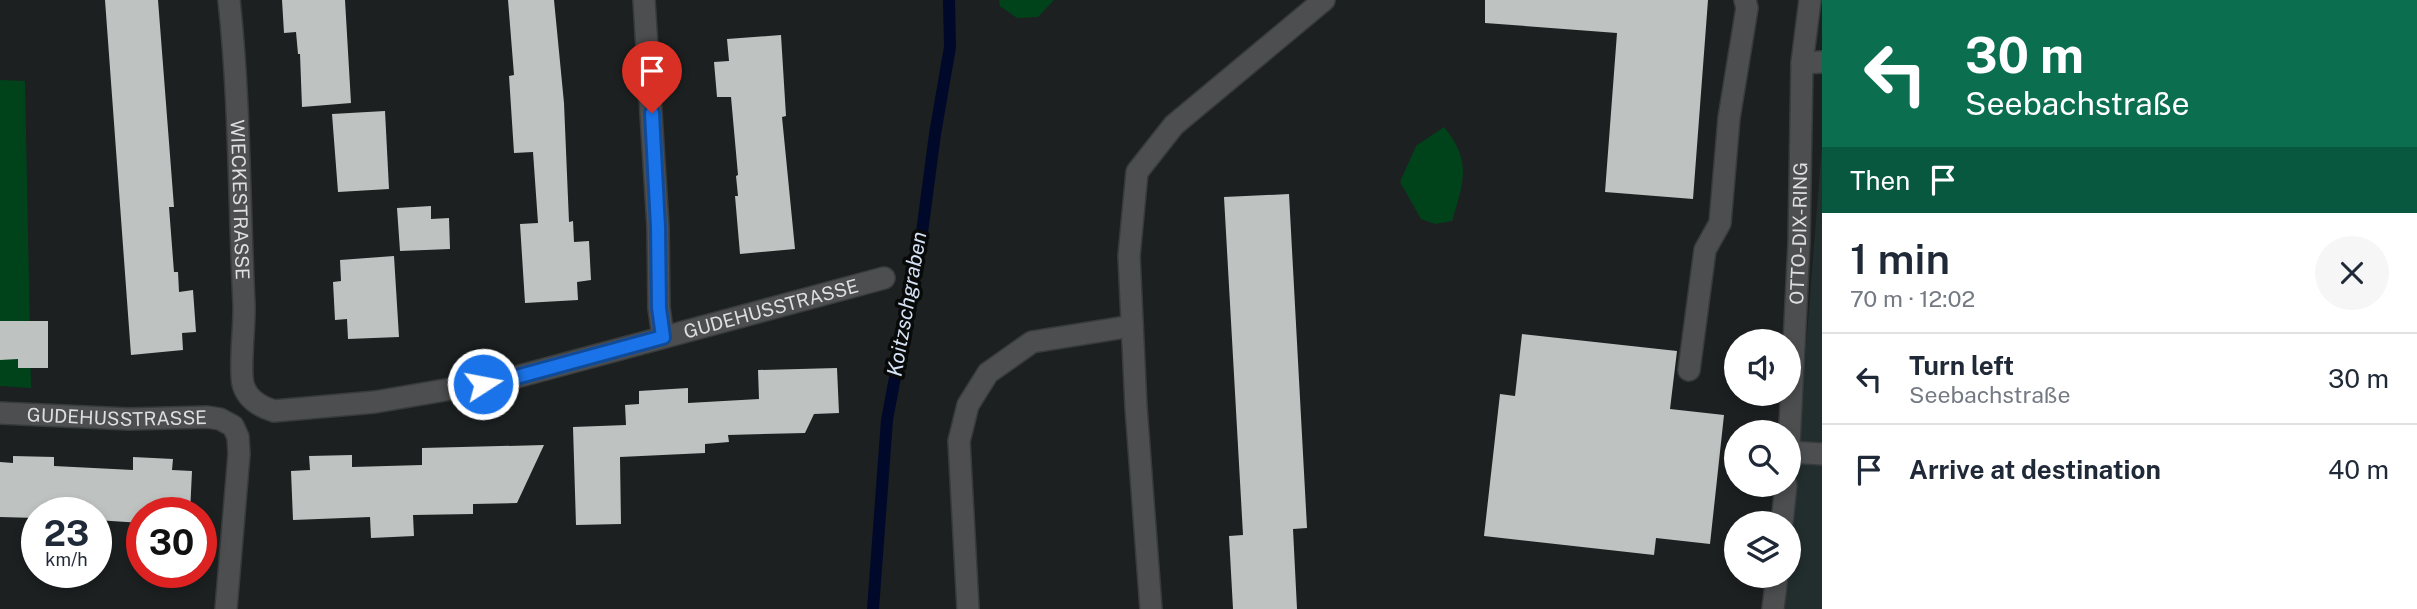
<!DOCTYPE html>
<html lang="en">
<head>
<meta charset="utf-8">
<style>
	:root { --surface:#fff; --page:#f6f6f7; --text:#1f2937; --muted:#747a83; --line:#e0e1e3 }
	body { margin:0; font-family:"Public Sans",sans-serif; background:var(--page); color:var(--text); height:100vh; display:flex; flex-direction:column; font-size:26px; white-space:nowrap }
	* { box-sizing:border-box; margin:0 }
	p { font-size:23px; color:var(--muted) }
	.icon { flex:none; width:38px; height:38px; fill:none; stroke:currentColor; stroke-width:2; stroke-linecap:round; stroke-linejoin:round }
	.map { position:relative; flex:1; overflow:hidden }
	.panel { display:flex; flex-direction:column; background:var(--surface); width:595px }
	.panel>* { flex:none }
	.guide { background:#0b6e4f; color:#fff; overflow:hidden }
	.controls { position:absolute; left:1724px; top:329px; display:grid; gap:14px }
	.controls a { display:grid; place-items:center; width:77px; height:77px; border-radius:50%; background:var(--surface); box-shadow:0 4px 10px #0003; font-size:35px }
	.speed { position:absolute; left:21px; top:497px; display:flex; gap:14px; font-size:35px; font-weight:700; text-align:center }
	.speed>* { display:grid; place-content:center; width:91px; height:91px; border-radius:50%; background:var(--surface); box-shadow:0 4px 10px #0003; line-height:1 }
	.speed small { font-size:18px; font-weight:400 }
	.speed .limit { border:10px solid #d22; background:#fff; color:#111 }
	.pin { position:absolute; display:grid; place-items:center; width:60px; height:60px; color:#fff; margin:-72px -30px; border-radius:50% 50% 50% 0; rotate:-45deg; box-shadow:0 0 7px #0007 }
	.pin .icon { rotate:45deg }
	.me { position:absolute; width:77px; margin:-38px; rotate:79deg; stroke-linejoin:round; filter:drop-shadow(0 0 5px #0008) }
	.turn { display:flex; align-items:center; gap:24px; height:147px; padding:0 28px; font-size:32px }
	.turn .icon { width:91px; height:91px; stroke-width:2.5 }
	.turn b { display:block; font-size:49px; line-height:60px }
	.then { display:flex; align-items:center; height:66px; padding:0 28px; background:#0003; gap:14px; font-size:26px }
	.round { display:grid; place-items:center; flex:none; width:74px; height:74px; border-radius:37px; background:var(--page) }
	.summary { display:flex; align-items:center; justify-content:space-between; height:119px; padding:0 28px }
	h1 { font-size:42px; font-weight:600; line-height:52px }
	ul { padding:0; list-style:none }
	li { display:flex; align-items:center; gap:21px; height:91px; padding:0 28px; border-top:2px solid var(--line) }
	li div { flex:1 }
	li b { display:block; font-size:26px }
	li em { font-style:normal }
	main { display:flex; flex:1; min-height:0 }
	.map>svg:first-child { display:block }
</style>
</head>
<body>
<main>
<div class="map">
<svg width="1822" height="609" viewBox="0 0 1822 609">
	<rect width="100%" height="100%" fill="#1c2020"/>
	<path fill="#222d2e" d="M 1822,144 L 1822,609 L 1785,609 L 1788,576 Z"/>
	<g fill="#00431b">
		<path d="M 999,0 L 1054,0 L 1038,17 L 1017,18 L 1000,6 Z"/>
		<path d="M 0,80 L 25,81 L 31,388 L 0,386 Z"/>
		<path d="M 1444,127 C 1472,161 1464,182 1452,221 L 1435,224 L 1421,219 L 1400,182 L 1416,146 Z"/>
	</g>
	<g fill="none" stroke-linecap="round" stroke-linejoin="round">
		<path stroke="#000929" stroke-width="12" d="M 873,609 L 887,420 L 921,240 L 935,134 L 950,47 L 949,0"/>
	</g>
	<g fill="#bec2c1">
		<path d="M 105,0 L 158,0 L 174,207 L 169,207 L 174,272 L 178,272 L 179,292 L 193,290 L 196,332 L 182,333 L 183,350 L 131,355 Z"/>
		<path d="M 282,0 L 345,0 L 351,103 L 302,107 L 300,54 L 298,54 L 296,32 L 284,33 Z"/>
		<path d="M 508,0 L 554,0 L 564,103 L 569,222 L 573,221 L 574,242 L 589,241 L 591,280 L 577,282 L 578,300 L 525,303 L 520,224 L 538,223 L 533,152 L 514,153 L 509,76 L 514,75 Z"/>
		<path d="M 1485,0 L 1708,0 L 1693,199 L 1605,192 L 1617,33 L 1485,23 Z"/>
		<path d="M 781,35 L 786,116 L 782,117 L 795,249 L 740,254 L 735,196 L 738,196 L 736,176 L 738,175 L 731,97 L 717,97 L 714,62 L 729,61 L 727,39 Z"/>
		<path d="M 385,111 L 389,189 L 338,192 L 332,114 Z"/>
		<path d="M 1289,194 L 1307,528 L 1293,529 L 1297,609 L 1233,609 L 1229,536 L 1243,535 L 1224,197 Z"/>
		<path d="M 431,206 L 431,219 L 449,218 L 450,249 L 400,251 L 397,208 Z"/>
		<path d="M 394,256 L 399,337 L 348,339 L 347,319 L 335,320 L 333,282 L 341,281 L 340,260 Z"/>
		<path d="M 0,321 L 48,321 L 48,368 L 18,368 L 18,359 L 0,360 Z"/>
		<path d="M 1522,334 L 1677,351 L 1670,409 L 1724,415 L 1710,544 L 1656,538 L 1654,555 L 1484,536 L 1500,394 L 1515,396 Z"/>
		<path d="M 837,368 L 839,413 L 814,414 L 805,433 L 728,435 L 729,442 L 705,444 L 705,453 L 620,457 L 621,524 L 576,525 L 573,427 L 626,425 L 625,405 L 639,404 L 639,391 L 688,388 L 688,403 L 759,399 L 758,370 Z"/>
		<path d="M 544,445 L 517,503 L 473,504 L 473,514 L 413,515 L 414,536 L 371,538 L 370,517 L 293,520 L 291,471 L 310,470 L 309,456 L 352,455 L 352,467 L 422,465 L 422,448 Z"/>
		<path d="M 13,456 L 54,457 L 54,466 L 133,470 L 133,457 L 173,459 L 172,470 L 192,471 L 190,513 L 142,513 L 142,523 L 96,520 L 96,513 L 37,513 L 37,518 L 0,517 L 0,462 L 13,463 Z"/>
	</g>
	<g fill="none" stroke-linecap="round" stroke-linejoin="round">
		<defs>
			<g id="service">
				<path d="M 1802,63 L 1822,62"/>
				<path d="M 1689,370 L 1705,250 L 1720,223 L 1729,118 L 1747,8 L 1745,0"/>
				<path d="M 1790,452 L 1822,454"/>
			</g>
			<g id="minor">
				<path id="s1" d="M 229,0 C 240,101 239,203 244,304 C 245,325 239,367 243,384 C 247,399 261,407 274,411 L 375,402 L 509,379 L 884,278"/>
				<path d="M 644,0 L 658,227 L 659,308 L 663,337"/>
				<path id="s2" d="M 0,413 L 129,419 L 207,417 L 220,419 L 233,426 L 238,437 L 239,454 L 226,609"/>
				<path id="s3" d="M 1788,466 L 1799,243 L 1802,63 L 1810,0"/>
				<path d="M 1782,523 L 1786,485"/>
				<path d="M 968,609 L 959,441 L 968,405 L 988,373 L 1032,342 L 1132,326"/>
				<path d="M 1151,609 L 1136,407 L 1129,256 L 1137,172 L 1174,125 L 1324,0"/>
				<path d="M 1773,609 L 1777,576"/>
			</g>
		</defs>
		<use href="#service" stroke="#373b3b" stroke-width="24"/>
		<use href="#minor" stroke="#373b3b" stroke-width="24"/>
		<use href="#service" stroke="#4d4e4f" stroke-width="21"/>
		<use href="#minor" stroke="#4d4e4f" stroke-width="21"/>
	</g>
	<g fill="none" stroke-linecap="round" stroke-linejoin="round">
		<defs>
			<path id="route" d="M 483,384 L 509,379 L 663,337 L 659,308 L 658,227 L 652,113"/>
		</defs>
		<use href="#route" stroke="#114b97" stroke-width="18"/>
		<use href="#route" stroke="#1a73e8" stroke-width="12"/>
	</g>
	<g text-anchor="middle" stroke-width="7" stroke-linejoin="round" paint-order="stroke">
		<g font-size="19" fill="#dddfdf" stroke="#080909">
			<text dy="7" stroke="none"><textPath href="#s1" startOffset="200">WIECKESTRASSE</textPath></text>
			<text dy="7" stroke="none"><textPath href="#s3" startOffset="233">OTTO-DIX-RING</textPath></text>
			<text dy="7" stroke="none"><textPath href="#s1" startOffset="936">GUDEHUSSTRASSE</textPath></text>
			<text dy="7" stroke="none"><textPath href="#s2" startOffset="117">GUDEHUSSTRASSE</textPath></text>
		</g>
		<g font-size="21" font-style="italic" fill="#d5e2f5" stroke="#080909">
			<text transform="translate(907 304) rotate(-80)" y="7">Koitzschgraben</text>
		</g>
	</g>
</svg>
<div class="controls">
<a><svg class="icon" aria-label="sound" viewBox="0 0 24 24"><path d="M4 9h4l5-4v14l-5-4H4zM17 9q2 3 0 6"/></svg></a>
<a><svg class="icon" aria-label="search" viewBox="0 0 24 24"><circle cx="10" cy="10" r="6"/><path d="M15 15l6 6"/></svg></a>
<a><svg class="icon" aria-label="layers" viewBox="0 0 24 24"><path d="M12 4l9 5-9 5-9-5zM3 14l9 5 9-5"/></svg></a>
</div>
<div class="speed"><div>23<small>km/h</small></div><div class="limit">30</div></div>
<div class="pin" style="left:652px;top:113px;background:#d93025"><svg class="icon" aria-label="arrive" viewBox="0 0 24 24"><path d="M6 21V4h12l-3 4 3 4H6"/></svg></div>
<svg class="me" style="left:483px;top:384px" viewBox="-20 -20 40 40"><circle r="17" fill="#1a73e8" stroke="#fff" stroke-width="3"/><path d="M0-11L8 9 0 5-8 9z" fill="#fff"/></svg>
</div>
<section class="panel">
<div class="guide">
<div class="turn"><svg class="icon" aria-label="left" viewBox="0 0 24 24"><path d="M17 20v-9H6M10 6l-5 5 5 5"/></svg><div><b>30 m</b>Seebachstraße</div></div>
<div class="then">Then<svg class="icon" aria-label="arrive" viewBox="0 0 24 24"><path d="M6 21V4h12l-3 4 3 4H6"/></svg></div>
</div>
<div class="summary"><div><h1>1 min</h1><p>70 m · 12:02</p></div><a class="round"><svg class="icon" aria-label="close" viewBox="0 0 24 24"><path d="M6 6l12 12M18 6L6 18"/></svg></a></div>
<ul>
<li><svg class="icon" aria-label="left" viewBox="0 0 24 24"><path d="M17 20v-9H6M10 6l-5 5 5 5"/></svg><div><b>Turn left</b><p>Seebachstraße</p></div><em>30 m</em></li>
<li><svg class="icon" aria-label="arrive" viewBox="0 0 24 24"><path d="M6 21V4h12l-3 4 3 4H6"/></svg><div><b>Arrive at destination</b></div><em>40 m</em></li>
</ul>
</section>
</main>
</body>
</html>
